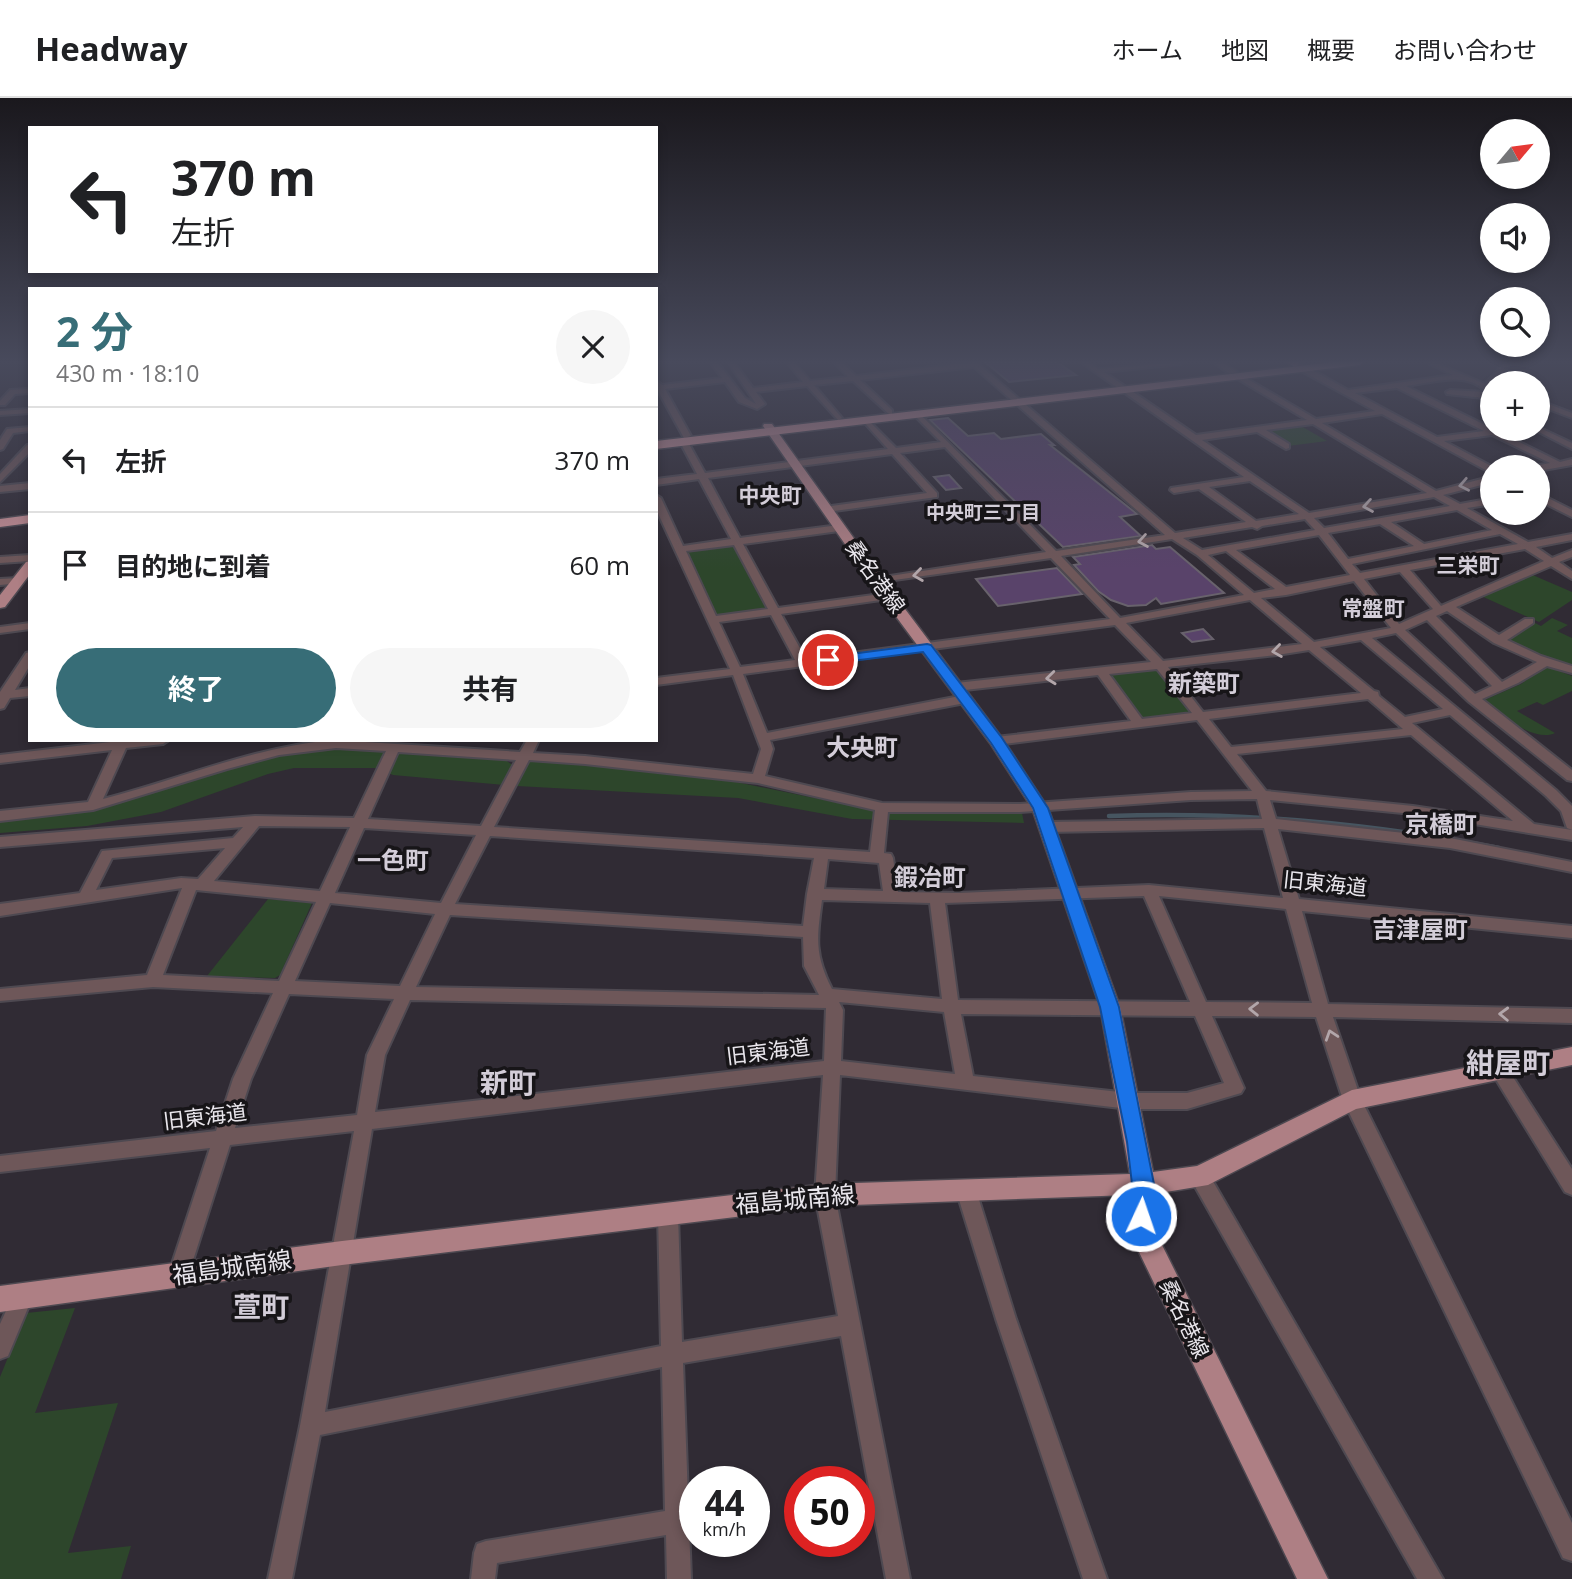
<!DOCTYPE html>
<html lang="ja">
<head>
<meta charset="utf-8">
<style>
	:root { --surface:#fff; --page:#f6f6f6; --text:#202124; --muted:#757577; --line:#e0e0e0; --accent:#376d77 }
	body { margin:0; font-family:"Open Sans","Noto Sans JP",sans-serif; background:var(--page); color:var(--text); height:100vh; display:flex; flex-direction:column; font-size:26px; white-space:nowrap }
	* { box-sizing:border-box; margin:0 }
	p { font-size:23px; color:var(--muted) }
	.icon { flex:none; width:38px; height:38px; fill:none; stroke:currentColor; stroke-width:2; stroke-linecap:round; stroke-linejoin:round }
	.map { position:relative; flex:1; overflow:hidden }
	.drawer { position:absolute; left:28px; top:189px; width:630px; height:455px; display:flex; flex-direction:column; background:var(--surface); border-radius:0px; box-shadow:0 4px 10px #0003 }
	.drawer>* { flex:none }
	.top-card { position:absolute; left:28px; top:28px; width:630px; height:147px; border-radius:0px; box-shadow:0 4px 10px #0003; background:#fff; color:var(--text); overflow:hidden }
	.needle { width:46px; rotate:61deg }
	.buttons { position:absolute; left:1480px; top:21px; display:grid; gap:14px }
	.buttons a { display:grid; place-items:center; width:70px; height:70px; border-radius:50%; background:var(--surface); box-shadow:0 4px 10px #0003; font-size:35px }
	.speed { position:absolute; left:679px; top:1368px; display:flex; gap:14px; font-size:35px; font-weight:700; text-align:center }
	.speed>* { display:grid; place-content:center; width:91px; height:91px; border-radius:50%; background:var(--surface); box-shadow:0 4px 10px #0003; line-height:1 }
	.speed small { font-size:18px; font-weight:400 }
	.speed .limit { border:10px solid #d22; background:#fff; color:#111 }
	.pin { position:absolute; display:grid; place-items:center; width:60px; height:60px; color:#fff; margin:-30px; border:4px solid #fff; border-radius:50%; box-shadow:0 2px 7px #0007 }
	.me { position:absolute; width:77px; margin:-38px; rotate:3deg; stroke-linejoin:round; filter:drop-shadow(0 0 5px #0008) }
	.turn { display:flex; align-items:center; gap:24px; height:147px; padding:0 28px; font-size:32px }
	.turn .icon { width:91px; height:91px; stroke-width:2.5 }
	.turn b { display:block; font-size:49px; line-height:60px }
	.round { display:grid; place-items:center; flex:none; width:74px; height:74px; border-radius:37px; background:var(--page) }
	.head { display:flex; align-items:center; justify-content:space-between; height:119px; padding:0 28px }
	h1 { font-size:42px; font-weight:700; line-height:52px; color:var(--accent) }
	.button { display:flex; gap:14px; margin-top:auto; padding:14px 28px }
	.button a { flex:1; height:80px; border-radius:42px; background:var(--accent); color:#fff; font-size:28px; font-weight:700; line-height:80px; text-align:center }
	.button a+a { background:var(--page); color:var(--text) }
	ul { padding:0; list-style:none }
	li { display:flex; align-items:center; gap:21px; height:105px; padding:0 28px; border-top:2px solid var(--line) }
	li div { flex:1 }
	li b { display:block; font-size:26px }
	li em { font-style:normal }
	header { display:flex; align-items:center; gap:42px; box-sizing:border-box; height:98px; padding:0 35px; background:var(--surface); border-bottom:2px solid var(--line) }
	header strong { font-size:33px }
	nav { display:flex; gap:38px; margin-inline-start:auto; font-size:24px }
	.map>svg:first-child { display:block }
</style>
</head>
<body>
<header>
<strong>Headway</strong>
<nav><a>ホーム</a><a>地図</a><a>概要</a><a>お問い合わせ</a></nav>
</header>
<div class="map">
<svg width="1572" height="1481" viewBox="0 0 1572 1481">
	<rect width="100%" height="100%" fill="#302b34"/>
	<g fill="#2d462b">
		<path d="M 1301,328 L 1327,343 L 1288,348 L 1264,333 Z"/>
		<path d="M 729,446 L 734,447 L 767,510 L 764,512 L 714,517 L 685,454 Z"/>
		<path d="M 1528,475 L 1572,494 L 1572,502 L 1539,524 L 1479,497 Z"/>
		<path d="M 1552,520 L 1568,527 L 1557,533 L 1572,540 L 1572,568 L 1537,559 L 1505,543 L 1535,525 L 1541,528 Z"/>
		<path d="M 1546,568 L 1572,578 L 1572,593 L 1543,607 L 1537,604 L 1517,613 L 1555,635 C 1536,645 1501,617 1483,607 L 1482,603 L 1521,586 Z"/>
		<path d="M 1159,571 L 1193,614 L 1140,620 L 1108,577 Z"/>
		<path d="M 320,649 L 504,661 L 511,666 L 538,662 L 702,677 L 873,712 L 1022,715 L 1024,725 L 852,721 L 738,700 L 517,688 L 393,677 L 376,670 L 294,670 L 268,676 L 161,714 L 87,728 L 0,735 L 0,721 L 78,715 L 276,657 Z"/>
		<path d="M 268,801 L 312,805 L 280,877 L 275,880 L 207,878 Z"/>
		<path d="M 75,1210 L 35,1315 L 118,1305 L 68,1455 L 131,1448 L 121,1481 L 0,1481 L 0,1279 L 26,1215 Z"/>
	</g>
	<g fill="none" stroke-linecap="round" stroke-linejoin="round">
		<path stroke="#465560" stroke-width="4.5" d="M 1109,718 C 1241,713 1369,725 1499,750"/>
	</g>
	<g fill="#59436a" stroke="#68626c" stroke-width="2">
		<path d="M 985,264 L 1057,264 L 1076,277 L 1009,284 Z"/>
		<path d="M 948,320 L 968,338 L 994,335 L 1001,341 L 1041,336 L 1054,347 L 1050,347 L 1137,416 L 1120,419 L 1141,438 L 1063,449 L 930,322 Z"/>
		<path d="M 949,377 L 961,390 L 946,392 L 934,379 Z"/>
		<path d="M 1152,447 L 1156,451 L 1170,449 L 1224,495 L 1161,506 L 1156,500 L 1146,507 L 1128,508 L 1111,502 L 1098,493 L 1074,467 L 1080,466 L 1073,459 Z"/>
		<path d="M 1057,470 L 1082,496 L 998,508 L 976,481 Z"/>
		<path d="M 1203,531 L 1213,541 L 1192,544 L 1182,535 Z"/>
	</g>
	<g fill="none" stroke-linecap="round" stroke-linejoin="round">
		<defs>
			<g id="minor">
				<path d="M 710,264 L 717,264 L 745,300 L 756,306 L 728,264 L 734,264 L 753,290 L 803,284 L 787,264 L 794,264 L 810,283 L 848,279 L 834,264 L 841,264 L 856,278 L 976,264 L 1175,435 L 1246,424 L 1199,391 L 1174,395 L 1170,392 L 1171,390 L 1244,379 L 1081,264 L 1088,264 L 1098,271 L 1183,264 L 1180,266 L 1104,274 L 1196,337 L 1307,322 L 1236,280 L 1236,276 L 1239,276 L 1316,321 L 1375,313 L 1292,268 L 1292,264 L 1298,264 L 1348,292 L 1453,277 L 1426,264 L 1434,264 L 1485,286 L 1505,264 L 1512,264 L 1490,289 L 1493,293 L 1493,301 L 1447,296 L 1446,294 L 1450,292 L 1486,294 C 1467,272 1431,285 1406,288 L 1560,364 L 1572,361 L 1572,367 L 1538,373 L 1538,369 L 1535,368 L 1550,365 L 1492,337 L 1444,343 L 1493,369 L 1493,376 L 1382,316 L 1322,325 L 1436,393 L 1493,378 L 1493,384 L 1443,397 L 1460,406 L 1493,400 L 1493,406 L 1467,410 L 1528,444 L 1572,436 L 1572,442 L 1536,449 L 1552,460 L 1572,452 L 1572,459 L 1559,464 L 1572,473 L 1572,481 L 1551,468 L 1456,509 L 1499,537 L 1525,521 L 1533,521 L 1533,525 L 1507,542 L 1541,558 L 1572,568 L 1572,575 L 1547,568 L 1518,585 L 1482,601 L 1572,672 L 1572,683 L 1567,682 L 1469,604 L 1396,535 L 1372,540 L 1556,692 L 1572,708 L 1572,732 L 1567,730 L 1561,713 L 1546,698 L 1450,617 L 1412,625 L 1534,726 L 1572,732 L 1572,742 L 1413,716 L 1270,702 L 1276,721 L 1450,740 L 1572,764 L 1572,774 L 1450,750 L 1278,731 L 1299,801 L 1572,828 L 1572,840 L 1302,813 L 1328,906 L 1572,911 L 1572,925 L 1333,919 L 1361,1001 L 1572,1425 L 1572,1463 L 1563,1460 L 1343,1002 L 1316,919 L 1212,918 L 1244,990 L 1241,995 L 1187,1011 L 1129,1011 L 840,977 L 835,1097 L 910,1481 L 886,1481 L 841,1238 L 683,1265 L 691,1481 L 667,1481 L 666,1437 L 497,1465 L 495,1481 L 471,1481 L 474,1455 L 477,1446 L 486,1443 L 665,1413 L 662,1269 L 320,1337 L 292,1481 L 268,1481 L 300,1328 L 354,1033 L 230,1047 L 188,1178 L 185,1185 L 178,1188 L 171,1185 L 168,1178 L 210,1050 L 0,1074 L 0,1058 L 216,1033 L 233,981 L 273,895 L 153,889 L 0,903 L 0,891 L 147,877 L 182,790 L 0,818 L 0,806 L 80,795 L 102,753 L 233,740 L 243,729 L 0,749 L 0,739 L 255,718 L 354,720 L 386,653 L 336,650 L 279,657 L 227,671 L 93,712 L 0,723 L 0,713 L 88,704 L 112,652 L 0,665 L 0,657 L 127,642 L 169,642 L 163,646 L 126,650 L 103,701 C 181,681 253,649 334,642 L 520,654 L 527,642 L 539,642 L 533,655 L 585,658 L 753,676 L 761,651 L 733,577 L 656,587 L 656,580 L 730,571 L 656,411 L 656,397 L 661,400 L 683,448 L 731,441 L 699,381 L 656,387 L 656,381 L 697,376 L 680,344 L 684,342 L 688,344 L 705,375 L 888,351 L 862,322 L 866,320 L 896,350 L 941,344 L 915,318 L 914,316 L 918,314 L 1056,453 L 1165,437 L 974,269 L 860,282 L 892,312 L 892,316 L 889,316 L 853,283 L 814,287 L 842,320 L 838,322 L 807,288 L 756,294 L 765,306 L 757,311 L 739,304 L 725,284 L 665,291 L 691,338 L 684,340 L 656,289 L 656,282 L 662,287 L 722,280 ZM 1397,290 L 1484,333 L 1437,339 L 1355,295 ZM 1313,326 L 1427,395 L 1309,415 L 1202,342 L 1257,334 L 1286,351 L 1289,350 L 1289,346 L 1266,332 ZM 945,349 L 1046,454 L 877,480 L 872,483 L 873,485 L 1051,460 L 1110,521 L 806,561 L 781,516 L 888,501 L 893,498 L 888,495 L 778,510 L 743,446 L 839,433 L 844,430 L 839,427 L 740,440 L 708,380 L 892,356 L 927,395 L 824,409 L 824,413 L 827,414 L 937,399 L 937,395 L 900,355 ZM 1250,383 L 1299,416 L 1256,423 L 1209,389 ZM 1434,399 L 1450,408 L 1324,430 L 1314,420 ZM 1457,412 L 1492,432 L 1424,446 L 1391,424 ZM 1305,421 L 1315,432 L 1202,452 L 1183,440 L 1252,429 L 1257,431 L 1262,428 ZM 1380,426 L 1414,448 L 1348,461 L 1328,435 ZM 1500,436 L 1518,446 L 1360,475 L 1352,466 ZM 1319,437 L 1350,477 L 1286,489 L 1236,452 ZM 1172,441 L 1197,457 L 1244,497 L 1120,520 L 1061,458 ZM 734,447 L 768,511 L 716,518 L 686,453 ZM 1525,451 L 1544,463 L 1441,508 L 1410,472 ZM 1226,453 L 1275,491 L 1254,495 L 1208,457 ZM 1400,474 L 1433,511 L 1399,526 L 1364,481 ZM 1354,483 L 1391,530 L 1314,544 L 1261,500 L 1286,497 ZM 1250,502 L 1302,546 L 1163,563 L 1126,525 ZM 1447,513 L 1494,545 L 1537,564 L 1502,584 L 1436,518 ZM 771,517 L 795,562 L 740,569 L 719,524 ZM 1427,522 L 1492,588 L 1475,596 L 1405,532 ZM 1115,527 L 1151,564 L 956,585 L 950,589 L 956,593 L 1098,577 L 1131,623 L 996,639 L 990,643 L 996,647 L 1197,622 L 1252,693 L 1191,694 L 1020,706 L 882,705 L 765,678 L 773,651 L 770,642 L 965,605 L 971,601 L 965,597 L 767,635 L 743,576 ZM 1361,542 L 1443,611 L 1405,619 L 1379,598 L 1378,594 L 1374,593 L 1320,549 ZM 1309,552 L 1361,595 L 1203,614 L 1168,569 L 1277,557 ZM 1157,571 L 1192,615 L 1142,621 L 1109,576 ZM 1368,601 L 1403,631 L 1231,649 L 1209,621 ZM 1411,637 L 1513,723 L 1413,708 L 1266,693 L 1237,656 ZM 398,654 L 516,662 L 481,728 L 368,721 ZM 529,662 L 585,666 L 758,685 L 875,712 L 870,754 L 494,729 ZM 1257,701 L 1262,721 L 1048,724 L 1041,729 L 1048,734 L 1264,730 L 1283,800 L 1149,787 L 959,795 L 898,794 L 893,760 L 891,756 L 884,755 L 888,714 L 1020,714 L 1191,702 ZM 259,728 L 350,729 L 320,793 L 214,783 ZM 364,730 L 476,737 L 441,805 L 335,795 ZM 490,738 L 814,760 L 807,796 L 803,828 L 455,806 ZM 225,750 L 198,781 L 181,780 L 96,792 L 112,760 ZM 828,761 L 879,765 L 883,793 L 824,791 ZM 196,792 L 316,804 L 279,883 L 163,877 ZM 1144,798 L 1190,904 L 958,902 L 945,805 ZM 1159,798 L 1286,811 L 1312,905 L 1206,904 ZM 822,802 L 930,805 L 942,901 L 832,891 C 814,856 817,839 822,802 ZM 330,805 L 435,816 L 400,888 L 295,883 ZM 450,817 L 803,839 L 804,868 L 819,897 L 416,889 ZM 289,896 L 394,901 L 367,957 L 357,1017 L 235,1030 L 251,981 ZM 410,902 L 826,910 L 824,963 L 375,1014 L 385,957 ZM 839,904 L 944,914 L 955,976 L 841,963 L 843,912 ZM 961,916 L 1195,918 L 1224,985 L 1187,995 L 1129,995 L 973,978 ZM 823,977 L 815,1097 L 838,1218 L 682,1244 L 678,1116 L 675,1110 L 668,1107 L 661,1110 L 658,1116 L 661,1248 L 325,1314 L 372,1031 Z"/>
				<path d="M 1213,264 L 1221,264 L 1237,274 L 1230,276 Z"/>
				<path d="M 30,291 L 30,295 L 15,296 L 5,307 L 0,307 L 0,303 L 10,292 Z"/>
				<path d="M 1538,302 L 1572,315 L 1572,320 L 1538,307 Z"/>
				<path d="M 30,311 L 30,315 L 0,317 L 0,313 Z"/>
				<path d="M 30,329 L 30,333 L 13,335 L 3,351 L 0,352 L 0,342 L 7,331 Z"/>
				<path d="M 1538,329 L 1572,345 L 1572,351 L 1533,331 Z"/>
				<path d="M 27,347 L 30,347 L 30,354 L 0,384 L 0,376 Z"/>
				<path d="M 30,385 L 30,391 L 0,394 L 0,388 Z"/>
				<path d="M 1538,395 L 1572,412 L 1572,419 L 1538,402 Z"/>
				<path d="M 30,457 L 30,463 L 0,465 L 0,459 Z"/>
				<path d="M 18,480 L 22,481 L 22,485 L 0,487 L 0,481 Z"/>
				<path d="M 30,525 L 30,531 L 0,535 L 0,529 Z"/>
				<path d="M 30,554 L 30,567 L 15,592 L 30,590 L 30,598 L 10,600 L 4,610 L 0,611 L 0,594 L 26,555 Z"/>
				<path d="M 1498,963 L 1504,965 L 1572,1071 L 1572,1097 L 1565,1094 L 1492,975 L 1489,970 L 1492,965 Z"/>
				<path d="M 1200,1070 L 1207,1073 L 1443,1481 L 1417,1481 L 1193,1085 L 1191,1079 L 1193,1073 Z"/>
				<path d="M 966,1083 L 973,1086 L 976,1092 L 1016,1221 L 1107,1481 L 1083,1481 L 996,1221 L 956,1092 L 959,1086 Z"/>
				<path d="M 23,1188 L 30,1191 L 33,1198 L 8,1258 L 0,1261 L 0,1226 L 16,1191 Z"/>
			</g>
			<g id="major">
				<path d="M 1286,264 L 1297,264 L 1299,266 L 1295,269 Z"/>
				<path d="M 764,326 L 772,326 L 893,495 L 1002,640 L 1048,710 L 1120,909 L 1153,1074 L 1197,1068 L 1352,992 L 1572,949 L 1572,967 L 1356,1011 L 1208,1087 L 1154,1096 L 1153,1118 L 1160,1143 L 1328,1481 L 1297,1481 L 1139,1154 L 1129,1118 L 1130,1097 L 825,1108 L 342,1167 L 0,1214 L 0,1188 L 342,1143 L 825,1086 L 1130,1076 L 1100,909 L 1032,710 L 990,645 L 883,501 L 763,328 Z"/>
				<path d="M 30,463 L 30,476 L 5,509 L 0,510 L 0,497 L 26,464 Z"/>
			</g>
			<g id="highway">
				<path d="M 1335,264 L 1364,264 L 1359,267 L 656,351 L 656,343 Z"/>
				<path d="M 30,417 L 30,425 L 0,429 L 0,421 Z"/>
			</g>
		</defs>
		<use href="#minor" stroke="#4e4951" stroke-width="4"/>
		<use href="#major" stroke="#4e4951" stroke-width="3"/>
		<use href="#highway" stroke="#4e4951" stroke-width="3"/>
		<use href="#minor" fill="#6e5759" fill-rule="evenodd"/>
		<use href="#major" fill="#ae7f84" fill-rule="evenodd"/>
		<use href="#highway" fill="#c78f95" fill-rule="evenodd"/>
	</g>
	<defs><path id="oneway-chevron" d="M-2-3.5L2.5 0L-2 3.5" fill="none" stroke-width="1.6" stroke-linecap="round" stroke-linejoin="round" transform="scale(1.75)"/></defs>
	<g stroke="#b2a6aa">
		<use href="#oneway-chevron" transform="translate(1464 387) rotate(169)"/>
		<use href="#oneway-chevron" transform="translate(1368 408) rotate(170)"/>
		<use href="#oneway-chevron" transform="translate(1143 443) rotate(171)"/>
		<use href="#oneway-chevron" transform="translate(918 477) rotate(172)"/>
		<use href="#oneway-chevron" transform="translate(1277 553) rotate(172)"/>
		<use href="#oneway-chevron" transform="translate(1051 580) rotate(174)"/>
		<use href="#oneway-chevron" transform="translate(1254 911) rotate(-179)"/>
		<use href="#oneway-chevron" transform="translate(1504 916) rotate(-178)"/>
		<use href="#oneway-chevron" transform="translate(1331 937) rotate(-108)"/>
	</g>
	<linearGradient id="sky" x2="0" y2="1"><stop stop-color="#1a181d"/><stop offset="0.56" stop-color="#484a5c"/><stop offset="1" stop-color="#484a5c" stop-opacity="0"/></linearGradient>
	<rect width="1572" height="471" fill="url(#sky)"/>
	<path fill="#1a73e8" stroke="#114b97" stroke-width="2" d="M 927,546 L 931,547 L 1002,640 L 1048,710 L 1119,909 L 1154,1086 L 1148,1125 L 1141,1128 L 1133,1125 L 1130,1118 L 1132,1086 L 1127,1044 L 1100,909 L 1033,710 L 991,645 L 923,554 L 828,566 L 822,562 L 828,559 Z"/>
	<g text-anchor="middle" stroke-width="7" stroke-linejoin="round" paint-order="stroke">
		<g font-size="19" font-weight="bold" fill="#d3cdd8" stroke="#171518">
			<text x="983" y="421">中央町三丁目</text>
		</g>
		<g font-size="21" font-weight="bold" fill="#d3cdd8" stroke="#171518">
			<text x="770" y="405">中央町</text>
			<text x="1468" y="475">三栄町</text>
			<text x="1373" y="518">常盤町</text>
		</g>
		<g font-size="21" fill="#e9e6ec" stroke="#171518">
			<text transform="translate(875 479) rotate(54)" y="7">桑名港線</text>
			<text transform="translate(1325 786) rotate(6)" y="7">旧東海道</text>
			<text transform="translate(768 954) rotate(-7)" y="7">旧東海道</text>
			<text transform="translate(205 1019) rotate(-7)" y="7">旧東海道</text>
			<text transform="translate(1184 1221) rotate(64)" y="7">桑名港線</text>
		</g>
		<g font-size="24" font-weight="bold" fill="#d3cdd8" stroke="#171518">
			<text x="1204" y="594">新築町</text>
			<text x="862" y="658">大央町</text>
			<text x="1441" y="735">京橋町</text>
			<text x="393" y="771">一色町</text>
			<text x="930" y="788">鍜冶町</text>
			<text x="1420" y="840">吉津屋町</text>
		</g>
		<g font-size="24" fill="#e9e6ec" stroke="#171518">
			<text transform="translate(795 1102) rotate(-5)" y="8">福島城南線</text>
			<text transform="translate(232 1170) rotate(-8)" y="8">福島城南線</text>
		</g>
		<g font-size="28" font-weight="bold" fill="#d3cdd8" stroke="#171518">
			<text x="1508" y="975">紺屋町</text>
			<text x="508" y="995">新町</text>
			<text x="261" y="1219">萱町</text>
		</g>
	</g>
</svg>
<div class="buttons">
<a><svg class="needle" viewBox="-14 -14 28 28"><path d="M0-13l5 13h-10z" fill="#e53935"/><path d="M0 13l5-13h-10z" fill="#757577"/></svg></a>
<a><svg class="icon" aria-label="sound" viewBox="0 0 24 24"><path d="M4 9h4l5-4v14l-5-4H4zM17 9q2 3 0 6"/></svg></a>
<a><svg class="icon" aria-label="search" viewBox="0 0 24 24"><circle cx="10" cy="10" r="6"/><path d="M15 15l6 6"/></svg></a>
<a>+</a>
<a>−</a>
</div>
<div class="speed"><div>44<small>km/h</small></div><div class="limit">50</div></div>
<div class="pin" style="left:828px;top:562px;background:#d93025"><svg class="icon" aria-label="arrive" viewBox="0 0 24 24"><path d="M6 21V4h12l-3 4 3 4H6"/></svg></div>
<svg class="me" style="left:1141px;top:1118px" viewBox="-20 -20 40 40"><circle r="17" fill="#1a73e8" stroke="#fff" stroke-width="3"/><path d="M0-11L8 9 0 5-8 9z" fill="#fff"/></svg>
<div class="top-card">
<div class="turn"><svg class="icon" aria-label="left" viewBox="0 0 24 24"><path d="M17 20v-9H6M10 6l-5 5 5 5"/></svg><div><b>370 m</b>左折</div></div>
</div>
<section class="drawer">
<div class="head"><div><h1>2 分</h1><p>430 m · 18:10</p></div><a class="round"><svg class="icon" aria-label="close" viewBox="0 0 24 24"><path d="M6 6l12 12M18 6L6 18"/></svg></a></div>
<ul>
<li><svg class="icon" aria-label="left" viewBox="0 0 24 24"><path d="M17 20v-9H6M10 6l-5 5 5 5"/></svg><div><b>左折</b></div><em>370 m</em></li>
<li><svg class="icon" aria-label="arrive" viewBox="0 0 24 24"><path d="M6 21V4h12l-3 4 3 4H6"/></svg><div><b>目的地に到着</b></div><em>60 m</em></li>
</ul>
<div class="button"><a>終了</a><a>共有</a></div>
</section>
</div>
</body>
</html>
